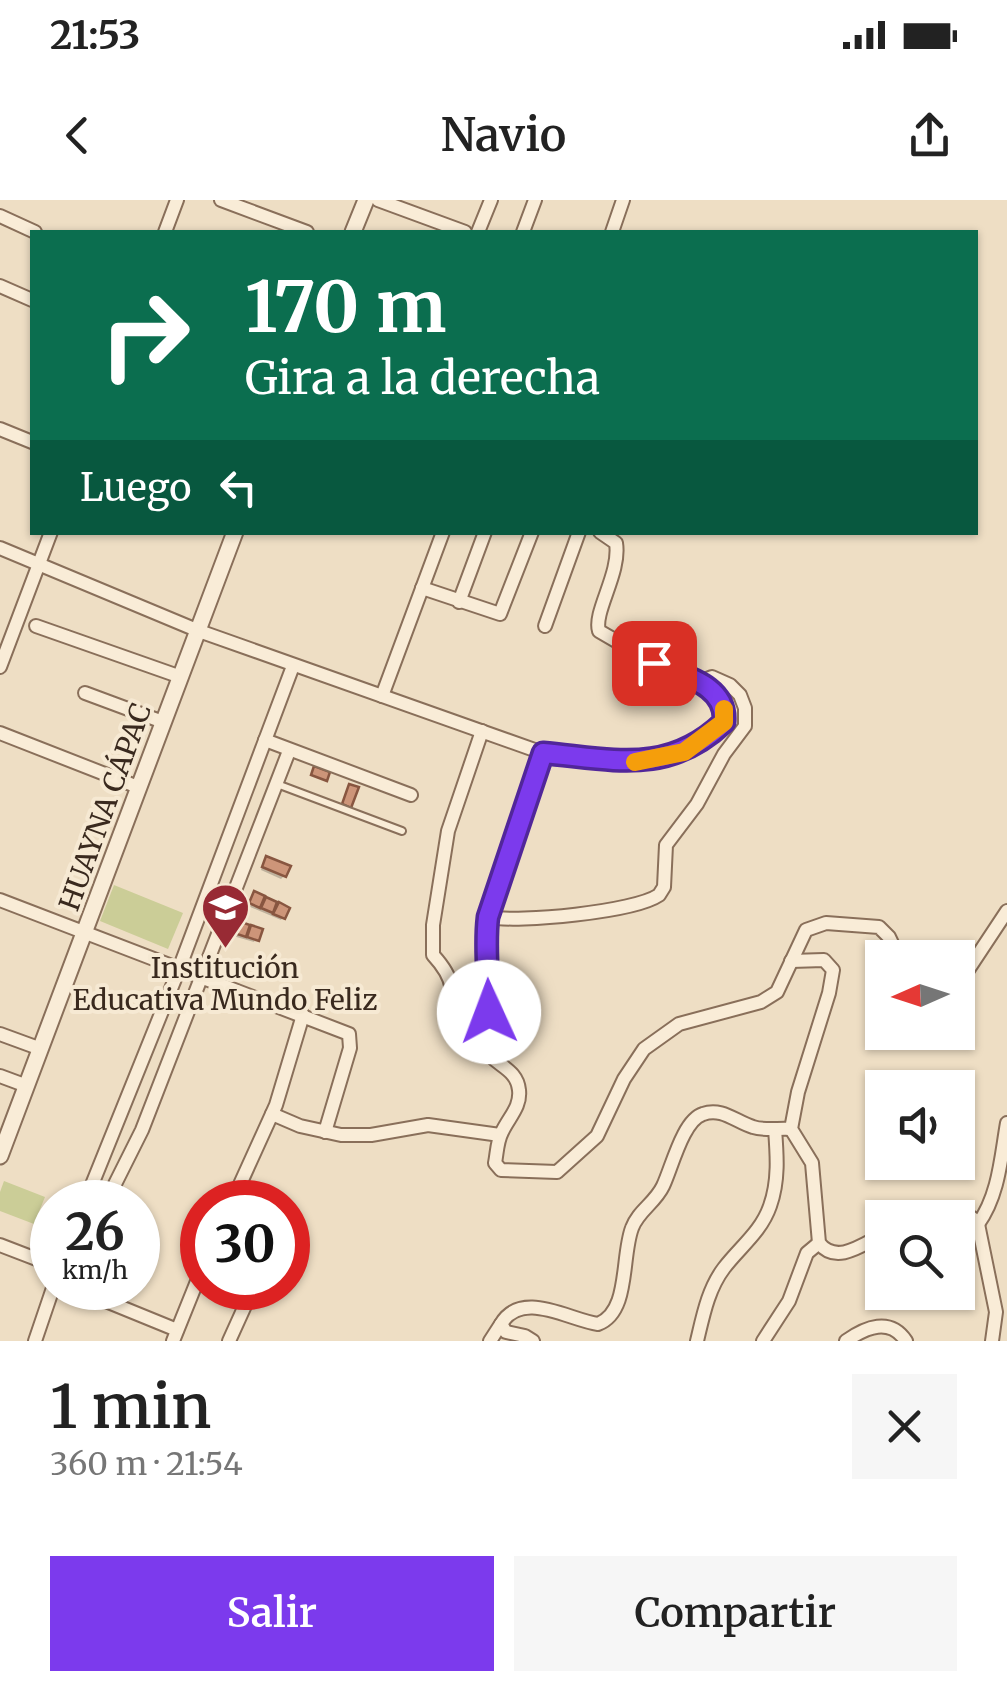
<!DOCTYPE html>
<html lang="es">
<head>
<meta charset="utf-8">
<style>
	:root { --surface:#fff; --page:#f6f6f6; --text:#222; --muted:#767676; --accent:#7c3aed }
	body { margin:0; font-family:Merriweather,serif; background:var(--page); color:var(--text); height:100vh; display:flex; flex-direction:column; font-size:38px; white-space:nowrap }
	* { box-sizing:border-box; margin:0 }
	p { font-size:32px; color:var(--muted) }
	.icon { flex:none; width:55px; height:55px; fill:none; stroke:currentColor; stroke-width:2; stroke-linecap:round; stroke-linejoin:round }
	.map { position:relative; height:1141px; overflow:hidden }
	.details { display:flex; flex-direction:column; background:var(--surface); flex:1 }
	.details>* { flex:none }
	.guide { position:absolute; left:30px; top:30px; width:948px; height:305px; border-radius:0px; box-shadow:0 2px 8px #0004; background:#0b6e4f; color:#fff; overflow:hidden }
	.needle { width:65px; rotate:267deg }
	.fabs { position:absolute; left:865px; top:740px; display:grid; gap:20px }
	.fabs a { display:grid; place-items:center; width:110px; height:110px; border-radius:0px; background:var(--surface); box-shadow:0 2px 8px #0004; font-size:50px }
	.speed { position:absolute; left:30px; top:980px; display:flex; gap:20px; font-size:50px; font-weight:700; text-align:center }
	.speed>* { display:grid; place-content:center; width:130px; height:130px; border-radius:50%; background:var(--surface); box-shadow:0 2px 8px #0004; line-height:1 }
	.speed small { font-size:25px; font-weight:400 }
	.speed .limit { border:15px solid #d22; background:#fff; color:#111 }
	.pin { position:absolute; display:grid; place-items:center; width:85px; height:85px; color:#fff; margin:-42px; border-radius:20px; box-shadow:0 5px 15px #0006 }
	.me { position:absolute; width:110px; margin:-55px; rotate:358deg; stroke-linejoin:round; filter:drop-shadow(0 0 8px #0008) }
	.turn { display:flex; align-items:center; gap:35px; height:210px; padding:0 50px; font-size:45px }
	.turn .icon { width:130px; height:130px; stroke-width:2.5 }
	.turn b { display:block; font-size:70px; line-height:85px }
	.then { display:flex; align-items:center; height:95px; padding:0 50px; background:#0003; gap:20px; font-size:38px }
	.round { display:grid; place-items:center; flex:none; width:105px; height:105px; border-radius:0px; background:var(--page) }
	.summary { display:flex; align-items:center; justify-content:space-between; height:170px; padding:0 50px }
	h1 { font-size:60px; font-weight:600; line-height:75px }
	.action { display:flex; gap:20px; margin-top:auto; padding:20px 50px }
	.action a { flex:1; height:115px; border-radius:0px; background:var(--accent); color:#fff; font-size:40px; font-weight:600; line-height:115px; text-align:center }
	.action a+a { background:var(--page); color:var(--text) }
	.status { display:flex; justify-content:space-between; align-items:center; height:70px; padding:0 50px; background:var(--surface); direction:ltr }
	.status svg { height:28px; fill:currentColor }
	header { display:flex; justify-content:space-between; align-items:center; height:130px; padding:0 50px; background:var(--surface); font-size:45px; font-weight:600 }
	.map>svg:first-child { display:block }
</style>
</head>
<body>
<div class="status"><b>21:53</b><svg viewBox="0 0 49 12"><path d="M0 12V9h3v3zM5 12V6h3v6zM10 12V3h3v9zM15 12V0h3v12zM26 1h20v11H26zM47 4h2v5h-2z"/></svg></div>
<header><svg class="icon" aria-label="back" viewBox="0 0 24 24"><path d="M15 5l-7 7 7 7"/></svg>Navio<svg class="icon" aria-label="share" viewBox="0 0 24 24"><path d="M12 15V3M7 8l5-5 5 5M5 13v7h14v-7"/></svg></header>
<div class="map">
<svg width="1007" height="1141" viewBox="0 0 1007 1141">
	<rect width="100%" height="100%" fill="#eedec4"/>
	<g fill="#cbcd97">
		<path d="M 114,685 L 183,713 L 168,749 L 100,721 Z"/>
		<path d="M 4,981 L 45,997 L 34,1024 L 0,1011 L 0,992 Z"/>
	</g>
	<g fill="#0003">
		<path d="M 264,662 L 284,676 L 281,679 L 261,670 Z"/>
		<path d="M 254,694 L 287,709 L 283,717 L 281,720 L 248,706 Z"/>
		<path d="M 239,724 L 260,731 L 254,742 L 233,736 Z"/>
	</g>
	<g fill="#cd9579" stroke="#885640" stroke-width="2.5">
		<path d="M 314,566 L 330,572 L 327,581 L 311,575 Z"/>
		<path d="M 349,584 L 359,587 L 351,608 L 342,604 Z"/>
		<path d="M 266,656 L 291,666 L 286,677 L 262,667 Z"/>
		<path d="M 254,691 L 265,696 L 260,708 L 249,703 Z"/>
		<path d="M 266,697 L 277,702 L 273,713 L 261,708 Z"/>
		<path d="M 279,702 L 290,708 L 285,719 L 273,714 Z"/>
		<path d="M 238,721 L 250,725 L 246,737 L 234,733 Z"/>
		<path d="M 251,725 L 263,729 L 259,741 L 247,737 Z"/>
	</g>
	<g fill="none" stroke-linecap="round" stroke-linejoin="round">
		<defs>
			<path id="service" d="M 277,584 L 402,631"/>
			<g id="minor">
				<path d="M 221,0 L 307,32"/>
				<path d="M 378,0 L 465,32"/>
				<path d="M 0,16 L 35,32"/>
				<path d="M 165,32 L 177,0"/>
				<path d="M 478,32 L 491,0"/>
				<path d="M 523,32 L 535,0"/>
				<path d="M 612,32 L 623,0"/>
				<path d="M 0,86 L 32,100"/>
				<path d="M 0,229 L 32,242"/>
				<path d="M 0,348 L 199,431 L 543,553 L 642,562 L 684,552 L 724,522 L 724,505 L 712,490 L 654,463 L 599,431 C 593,412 621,373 616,343 L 600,332"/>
				<path d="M 422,388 L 500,414 L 532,332"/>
				<path d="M 459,402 L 485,332"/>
				<path d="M 36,426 L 181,477"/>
				<path d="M 545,426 L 579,332"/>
				<path d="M 0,467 L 51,332"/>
				<path d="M 85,493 L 163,522"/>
				<path d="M 382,496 L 443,332"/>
				<path d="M 0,533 L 138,587"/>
				<path d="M 265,540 L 411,595"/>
				<path d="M 543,553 L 488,717 C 484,749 492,779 489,811 C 488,823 479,839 485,849 C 495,866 517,868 519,890 C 521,907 509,917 502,932 C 497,941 497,953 495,963 L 501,970 L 557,972 L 597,936 L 624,879 L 644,849 L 679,824 L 761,802 L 777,792 L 806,730 L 826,723 L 879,727 L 889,737 L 899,758"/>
				<path d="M 0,700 L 349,834 L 350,848 L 325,932"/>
				<path d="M 488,717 C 519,723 634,712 659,695 L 664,687 L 666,645 L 697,604 L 724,554 L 745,526 L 745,508 L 740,495 L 730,485 L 712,477 L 697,483"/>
				<path d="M 791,761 L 824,760 L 833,770 L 829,793 L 798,892 L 791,929 L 812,963 L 819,1043 C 836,1065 862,1045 882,1035"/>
				<path d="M 958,785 L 1007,711"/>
				<path d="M 448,827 C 454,794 457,781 433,755 L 433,725 L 448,631 L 482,531"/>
				<path d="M 0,834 L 41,849"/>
				<path d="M 0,876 L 27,886"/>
				<path d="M 272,914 L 300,926 L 341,935 L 371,935 L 428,925 L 500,935"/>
				<path d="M 85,1002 L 179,769 L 293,466"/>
				<path d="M 106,1002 L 142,930 L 289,551"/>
				<path d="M 232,1002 L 276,905 L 303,815"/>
				<path d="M 930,1018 C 947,1012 967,1008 978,1024 L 996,1112 L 992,1141"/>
				<path d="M 978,1024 C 999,995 1001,957 1007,923"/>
				<path d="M 0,1045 L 52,1065"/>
				<path d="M 74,1088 L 177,1130"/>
				<path d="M 501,1124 C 522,1089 569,1120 598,1124 C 630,1112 621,1057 632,1028 C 638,1011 655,1003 663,986 C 672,967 683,920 703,914 C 722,907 736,922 753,927 C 765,931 779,928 791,929"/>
				<path d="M 35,1141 L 53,1088"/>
				<path d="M 173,1141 L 202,1069"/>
				<path d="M 229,1141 L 253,1088"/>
				<path d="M 490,1141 L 501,1124 L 506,1132 L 525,1136 L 533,1141"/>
				<path d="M 697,1141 C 703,1116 708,1089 724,1068 C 740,1047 761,1032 770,1006 C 779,981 777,955 775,929"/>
				<path d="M 763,1141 L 789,1101 L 807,1053 L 819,1043"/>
				<path d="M 846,1141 C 866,1127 890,1117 906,1141"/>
			</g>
			<g id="tertiary">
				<path d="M 353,32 L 366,0"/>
				<path d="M 0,956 L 235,332"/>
			</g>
		</defs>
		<use href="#service" stroke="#896f5a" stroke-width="10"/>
		<use href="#minor" stroke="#896f5a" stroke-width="16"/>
		<use href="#tertiary" stroke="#896f5a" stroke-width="19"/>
		<use href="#service" stroke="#f9ecd7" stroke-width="6"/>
		<use href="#minor" stroke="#f9ecd7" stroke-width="12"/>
		<use href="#tertiary" stroke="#f9ecd7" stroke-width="15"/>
	</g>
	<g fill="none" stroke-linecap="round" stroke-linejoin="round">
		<defs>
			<path id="route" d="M 489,812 C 489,780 484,749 488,717 L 543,553 C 612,559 668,576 724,522 C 727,484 682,476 654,463"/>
		</defs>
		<use href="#route" stroke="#51269a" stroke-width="25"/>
		<use href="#route" stroke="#7c3aed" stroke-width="18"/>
		<path stroke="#f59e0b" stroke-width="18" d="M 635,562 L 684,552 L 724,522 L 724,509"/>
	</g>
	<defs>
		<symbol id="school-pin" viewBox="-11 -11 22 30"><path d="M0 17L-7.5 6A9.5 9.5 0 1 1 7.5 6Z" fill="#982a34" stroke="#f6e9d3"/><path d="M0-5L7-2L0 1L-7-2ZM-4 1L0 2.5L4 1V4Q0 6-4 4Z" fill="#fff"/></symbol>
	</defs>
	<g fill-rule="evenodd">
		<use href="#school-pin" x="198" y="680" width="55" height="75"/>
	</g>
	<g text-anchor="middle" stroke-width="8" stroke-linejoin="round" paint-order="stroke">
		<g font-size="28" fill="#39291e" stroke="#f6e9d3">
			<text transform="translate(105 607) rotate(-70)" y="10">HUAYNA CÁPAC</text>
		</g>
		<g font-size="28" fill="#39291e" stroke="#f6e9d3">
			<text x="225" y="778">Institución<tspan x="225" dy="32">Educativa Mundo Feliz</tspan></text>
		</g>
	</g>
</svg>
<div class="fabs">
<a><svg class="needle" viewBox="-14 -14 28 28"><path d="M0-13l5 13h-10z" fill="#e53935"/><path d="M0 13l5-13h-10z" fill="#767676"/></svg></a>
<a><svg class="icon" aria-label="sound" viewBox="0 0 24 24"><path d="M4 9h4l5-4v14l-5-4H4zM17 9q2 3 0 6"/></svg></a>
<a><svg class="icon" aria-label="search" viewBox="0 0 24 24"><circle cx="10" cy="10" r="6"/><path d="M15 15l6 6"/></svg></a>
</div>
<div class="speed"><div>26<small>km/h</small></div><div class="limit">30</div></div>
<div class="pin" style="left:654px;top:463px;background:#d93025"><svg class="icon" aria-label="arrive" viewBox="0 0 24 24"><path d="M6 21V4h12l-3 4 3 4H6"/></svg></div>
<svg class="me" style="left:489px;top:812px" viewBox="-20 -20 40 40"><circle r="19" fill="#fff"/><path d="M0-13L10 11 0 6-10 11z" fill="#7c3aed"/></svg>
<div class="guide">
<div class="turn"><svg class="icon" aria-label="right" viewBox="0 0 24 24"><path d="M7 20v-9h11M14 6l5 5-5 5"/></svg><div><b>170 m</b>Gira a la derecha</div></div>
<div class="then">Luego<svg class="icon" aria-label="left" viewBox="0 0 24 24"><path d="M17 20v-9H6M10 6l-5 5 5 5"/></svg></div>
</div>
</div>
<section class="details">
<div class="summary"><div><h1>1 min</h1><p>360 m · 21:54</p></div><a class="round"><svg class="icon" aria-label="close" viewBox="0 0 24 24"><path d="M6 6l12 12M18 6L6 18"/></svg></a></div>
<div class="action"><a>Salir</a><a>Compartir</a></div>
</section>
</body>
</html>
